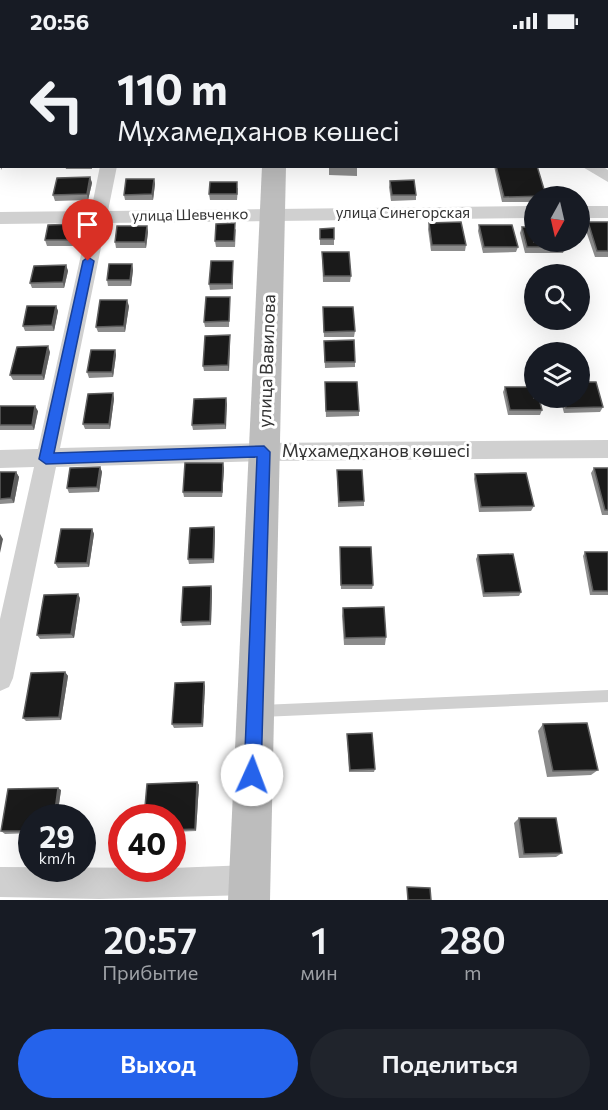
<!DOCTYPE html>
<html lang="ru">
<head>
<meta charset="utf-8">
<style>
	:root { --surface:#171b24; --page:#20242c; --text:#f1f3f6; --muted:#9ea1a6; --accent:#2563eb }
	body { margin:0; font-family:Commissioner,sans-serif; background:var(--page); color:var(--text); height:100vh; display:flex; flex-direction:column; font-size:22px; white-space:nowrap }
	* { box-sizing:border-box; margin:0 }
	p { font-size:20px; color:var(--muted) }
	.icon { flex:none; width:33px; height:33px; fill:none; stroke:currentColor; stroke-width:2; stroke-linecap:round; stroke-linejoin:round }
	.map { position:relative; height:858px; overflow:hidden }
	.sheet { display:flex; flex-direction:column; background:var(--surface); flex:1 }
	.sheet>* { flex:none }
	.hud { position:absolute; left:0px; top:0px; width:609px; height:126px; box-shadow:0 6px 24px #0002; background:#171b24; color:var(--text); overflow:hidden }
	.needle { width:39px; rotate:188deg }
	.fabs { position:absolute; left:524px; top:144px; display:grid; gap:12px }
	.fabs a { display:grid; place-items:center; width:66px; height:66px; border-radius:50%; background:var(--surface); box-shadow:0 6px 24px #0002; font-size:30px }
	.speed { position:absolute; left:18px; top:762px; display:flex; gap:12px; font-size:30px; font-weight:700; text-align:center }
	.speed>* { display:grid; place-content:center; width:78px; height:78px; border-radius:50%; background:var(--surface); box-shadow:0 6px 24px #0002; line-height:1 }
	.speed small { font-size:15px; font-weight:400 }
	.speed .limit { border:9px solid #d22; background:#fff; color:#111 }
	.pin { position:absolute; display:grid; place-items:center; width:51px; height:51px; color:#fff; margin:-62px -26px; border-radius:50% 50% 50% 0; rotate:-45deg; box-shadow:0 0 6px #0007 }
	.pin .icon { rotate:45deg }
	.me { position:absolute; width:66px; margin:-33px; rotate:2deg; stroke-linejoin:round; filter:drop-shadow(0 0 4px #0008) }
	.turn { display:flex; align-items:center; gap:21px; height:126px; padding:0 18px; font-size:27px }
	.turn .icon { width:78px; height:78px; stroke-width:2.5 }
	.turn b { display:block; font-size:42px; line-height:51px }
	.eta { display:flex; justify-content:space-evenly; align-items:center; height:102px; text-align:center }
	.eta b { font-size:36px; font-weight:600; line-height:42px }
	.cta { display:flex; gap:12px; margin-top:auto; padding:12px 18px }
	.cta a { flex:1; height:69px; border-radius:36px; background:var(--accent); color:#fff; font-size:24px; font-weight:600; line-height:69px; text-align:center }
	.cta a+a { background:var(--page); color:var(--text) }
	.status { display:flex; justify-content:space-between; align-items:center; height:42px; padding:0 30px; background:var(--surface); direction:ltr }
	.status svg { height:16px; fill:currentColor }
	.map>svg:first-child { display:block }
</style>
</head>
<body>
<div class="status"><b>20:56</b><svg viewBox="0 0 49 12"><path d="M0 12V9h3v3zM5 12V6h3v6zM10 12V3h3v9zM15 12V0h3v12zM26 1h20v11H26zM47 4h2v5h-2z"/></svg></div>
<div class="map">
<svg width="608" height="858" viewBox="0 0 608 858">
	<rect width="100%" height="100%" fill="#fff"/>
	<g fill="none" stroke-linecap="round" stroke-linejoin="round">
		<path fill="#d0d0d0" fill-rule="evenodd" d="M 608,648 L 608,660 L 261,675 L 257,673 L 255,669 L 257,665 L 261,663 Z"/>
		<g fill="#d0d0d0" fill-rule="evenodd">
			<path d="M 0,0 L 8,0 L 2,2 L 0,7 Z"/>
			<rect x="129" y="0" width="14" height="2"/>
			<path d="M 574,0 L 589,0 L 573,2 Z"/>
			<rect x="0" y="26" width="2" height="10"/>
			<path d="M 100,124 L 117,124 L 108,169 L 534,164 L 534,176 L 106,181 L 60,406 L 264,401 L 608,398 L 608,416 L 264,419 L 56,425 L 13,636 L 9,645 L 0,649 L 0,577 L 34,425 L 0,426 L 0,408 L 38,407 L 88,181 L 0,182 L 0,170 L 91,169 Z"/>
			<path d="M 581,124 L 602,124 L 608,128 L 608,140 Z"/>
			<rect x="579" y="164" width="29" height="12"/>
			<path d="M 249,823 L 260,827 L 264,838 L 260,849 L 249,853 L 99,857 L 0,855 L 0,825 L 172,826 Z"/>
		</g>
		<g fill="#bdbdbd" fill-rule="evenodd">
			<rect x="268" y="0" width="20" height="2"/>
			<path d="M 262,124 L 286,124 L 270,858 L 228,858 Z"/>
		</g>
	</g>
	<g fill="#8c8c8c">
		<path d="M 0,55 L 2,55 L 2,124 L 1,128 Z"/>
		<path d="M 65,124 L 92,124 L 92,127 L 66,127 Z"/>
		<rect x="216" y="124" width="25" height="2"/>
		<path d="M 329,124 L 357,124 L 357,134 L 329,133 Z"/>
		<path d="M 494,124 L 537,124 L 546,154 L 534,154 L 534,160 L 502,160 Z"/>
		<path d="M 90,135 L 92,141 L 88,158 L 55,159 L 53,153 Z"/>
		<path d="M 154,137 L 155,142 L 153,158 L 125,158 L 124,153 Z"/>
		<path d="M 390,139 L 416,153 L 416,158 L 391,159 L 389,145 Z"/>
		<path d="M 238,146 L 237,158 L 210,158 L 209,152 Z"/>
		<path d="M 588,180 L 608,180 L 608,215 L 595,215 L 585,186 Z"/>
		<path d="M 429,181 L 466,203 L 465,209 L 431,209 L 428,187 Z"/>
		<path d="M 479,183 L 518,205 L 516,210 L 483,211 L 478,189 Z"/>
		<path d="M 147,184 L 148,190 L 146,206 L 116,206 L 115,200 Z"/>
		<path d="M 522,185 L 565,205 L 563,211 L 525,211 L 520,191 Z"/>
		<path d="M 236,187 L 235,205 L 216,205 L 215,199 Z"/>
		<path d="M 320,187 L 334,197 L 334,203 L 320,203 Z"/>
		<path d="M 78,188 L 75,204 L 47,204 L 45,198 Z"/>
		<path d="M 322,216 L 351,234 L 350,240 L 323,240 Z"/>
		<path d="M 233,219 L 233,247 L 210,248 L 209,242 Z"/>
		<path d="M 132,222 L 133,228 L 131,244 L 108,244 L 107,238 Z"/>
		<path d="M 66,223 L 68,229 L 64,246 L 32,246 L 30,241 Z"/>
		<path d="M 230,255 L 229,285 L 205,285 L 204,280 Z"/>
		<path d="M 56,264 L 58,269 L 54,289 L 25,289 L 23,284 Z"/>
		<path d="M 129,264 L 125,290 L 98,290 L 96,285 Z"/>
		<path d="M 323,271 L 355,289 L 354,295 L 324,295 Z"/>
		<path d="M 230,293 L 229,329 L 204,329 L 203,324 Z"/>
		<path d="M 324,304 L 355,320 L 355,325 L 325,326 Z"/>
		<path d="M 115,308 L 116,313 L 113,335 L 89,336 L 87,330 Z"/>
		<path d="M 50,310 L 44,338 L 13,338 L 10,333 Z"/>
		<path d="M 505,345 L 542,368 L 540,373 L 508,373 L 503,350 Z"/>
		<path d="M 325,346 L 359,369 L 359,374 L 326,375 Z"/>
		<path d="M 113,351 L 114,357 L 110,387 L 85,387 L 83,382 Z"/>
		<path d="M 226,356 L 226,387 L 193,388 L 192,383 Z"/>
		<path d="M 560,356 L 579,356 L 603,365 L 600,370 L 564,371 Z"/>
		<path d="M 0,364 L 38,369 L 34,388 L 0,388 Z"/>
		<path d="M 100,425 L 102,430 L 99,450 L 69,451 L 67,446 Z"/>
		<path d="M 224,426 L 222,455 L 184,455 L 183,450 Z"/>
		<path d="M 594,426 L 608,426 L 608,473 L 602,473 L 591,431 Z"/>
		<path d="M 337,428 L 364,459 L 364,464 L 338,465 Z"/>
		<path d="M 0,430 L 16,430 L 19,435 L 14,461 L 0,462 Z"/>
		<path d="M 475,432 L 534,464 L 531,469 L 479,470 L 474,437 Z"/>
		<path d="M 214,485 L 215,490 L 214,521 L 189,522 L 188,517 Z"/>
		<path d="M 92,487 L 94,492 L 89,525 L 58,526 L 55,521 Z"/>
		<path d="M 340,505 L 373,543 L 372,547 L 341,547 Z"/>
		<path d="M 585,510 L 608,510 L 608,553 L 590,553 L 583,514 Z"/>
		<path d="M 478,513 L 521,550 L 519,554 L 483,555 L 476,517 Z"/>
		<path d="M 211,544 L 212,549 L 211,583 L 182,584 L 181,580 Z"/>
		<path d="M 80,556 L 74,596 L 40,597 L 37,593 Z"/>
		<path d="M 343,566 L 386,595 L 385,603 L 344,603 L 342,574 Z"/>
		<path d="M 65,630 L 68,634 L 61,678 L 26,679 L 23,676 Z"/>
		<path d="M 205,644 L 203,685 L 174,686 L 172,682 Z"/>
		<path d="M 543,682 L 598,728 L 591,733 L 547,735 L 538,689 Z"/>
		<path d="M 347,692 L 375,727 L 374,730 L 349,730 Z"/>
		<path d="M 197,740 L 199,743 L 196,789 L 172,790 L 172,776 Z"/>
		<path d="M 61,748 L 57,776 L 32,776 L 32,791 L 5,792 L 1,789 Z"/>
		<path d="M 519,776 L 562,811 L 556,815 L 519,816 L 514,781 Z"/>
	</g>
	<g fill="#5f5f5f">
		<path d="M 2,100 L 2,124 L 1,128 L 0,105 Z"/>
		<path d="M 90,135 L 92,141 L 88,158 L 87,152 Z"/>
		<path d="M 154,137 L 155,142 L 153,158 L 152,152 Z"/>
		<path d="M 76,182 L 78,188 L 75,204 L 73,198 Z"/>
		<path d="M 147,184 L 148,190 L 146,206 L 145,200 Z"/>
		<path d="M 132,222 L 133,228 L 131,244 L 130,238 Z"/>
		<path d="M 66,223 L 68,229 L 64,246 L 63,240 Z"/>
		<path d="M 127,258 L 129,264 L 125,290 L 124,284 Z"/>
		<path d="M 56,264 L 58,269 L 54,289 L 52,283 Z"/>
		<path d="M 230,293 L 230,299 L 229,329 L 228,323 Z"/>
		<path d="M 48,304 L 50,310 L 44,338 L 42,333 Z"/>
		<path d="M 115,308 L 116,313 L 113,335 L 112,330 Z"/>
		<path d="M 113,351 L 114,357 L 110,387 L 109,382 Z"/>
		<path d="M 226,356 L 227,362 L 226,387 L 225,382 Z"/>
		<path d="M 35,364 L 38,369 L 34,388 L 32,383 Z"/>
		<path d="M 223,421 L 224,426 L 222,455 L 222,450 Z"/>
		<path d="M 100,425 L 102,430 L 99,450 L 97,445 Z"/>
		<path d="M 16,430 L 19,435 L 14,461 L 11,456 Z"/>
		<path d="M 214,485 L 215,490 L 214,521 L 213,517 Z"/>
		<path d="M 92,487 L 94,492 L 89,525 L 87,521 Z"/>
		<path d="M 0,492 L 3,497 L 0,511 Z"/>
		<path d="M 211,544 L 212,549 L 211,583 L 210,579 Z"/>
		<path d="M 78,552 L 80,556 L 74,596 L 71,592 Z"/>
		<path d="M 65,630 L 68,634 L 61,678 L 59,675 Z"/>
		<path d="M 204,640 L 205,644 L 203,685 L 202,682 Z"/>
		<path d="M 197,740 L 199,743 L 196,789 L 195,787 Z"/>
		<path d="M 58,746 L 61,748 L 57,776 L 54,776 Z"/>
	</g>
	<g fill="#1a1a1a" stroke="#5f5f5f" stroke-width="1.5">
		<rect x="231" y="0" width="15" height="2"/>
		<rect x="310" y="0" width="24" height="2"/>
		<rect x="385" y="0" width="25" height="2"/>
		<path d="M 597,0 L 608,0 L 608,11 L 608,2 L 594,2 Z"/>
		<rect x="0" y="55" width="2" height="14"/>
		<rect x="0" y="78" width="2" height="14"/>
		<path d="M 496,124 L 537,124 L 546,154 L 504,155 Z"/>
		<path d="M 90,135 L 87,152 L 53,153 L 57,136 Z"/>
		<path d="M 126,137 L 154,137 L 152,152 L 124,153 Z"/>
		<path d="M 414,138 L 416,153 L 392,153 L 390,139 Z"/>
		<path d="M 210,140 L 237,140 L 237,152 L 209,152 Z"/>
		<path d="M 461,180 L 466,203 L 432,203 L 429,181 Z"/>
		<path d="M 588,180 L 608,180 L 608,209 L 597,209 Z"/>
		<path d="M 235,181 L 234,199 L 215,199 L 216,182 Z"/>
		<path d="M 76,182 L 73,198 L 45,198 L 48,183 Z"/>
		<path d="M 479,183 L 512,183 L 518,205 L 484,205 Z"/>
		<path d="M 117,184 L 147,184 L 145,200 L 115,200 Z"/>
		<path d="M 522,185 L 534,185 L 534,200 L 563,200 L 565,205 L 527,205 Z"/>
		<path d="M 334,186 L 334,197 L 320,197 L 320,187 Z"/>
		<path d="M 322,210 L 349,210 L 351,234 L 324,234 Z"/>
		<path d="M 211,219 L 233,219 L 232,242 L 209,242 Z"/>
		<path d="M 109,222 L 132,222 L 130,238 L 107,238 Z"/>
		<path d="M 66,223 L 63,240 L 30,241 L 34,224 Z"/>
		<path d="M 206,255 L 230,255 L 229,279 L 204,280 Z"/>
		<path d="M 100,258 L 127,258 L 124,284 L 96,285 Z"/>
		<path d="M 27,264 L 56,264 L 52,283 L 23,284 Z"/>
		<path d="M 323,265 L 353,265 L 355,289 L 324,290 Z"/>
		<path d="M 230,293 L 228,323 L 203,324 L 205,294 Z"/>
		<path d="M 354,298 L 355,320 L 325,320 L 324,299 Z"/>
		<path d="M 48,304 L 42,333 L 10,333 L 17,305 Z"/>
		<path d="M 91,308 L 115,308 L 112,330 L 87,330 Z"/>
		<path d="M 325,340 L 357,340 L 359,369 L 326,369 Z"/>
		<path d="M 579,340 L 596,340 L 603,365 L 566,366 L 563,356 L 579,356 Z"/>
		<path d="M 505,345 L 534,345 L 534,356 L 539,356 L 542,368 L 510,368 Z"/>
		<path d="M 113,351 L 109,382 L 83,382 L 88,352 Z"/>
		<path d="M 226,356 L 225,382 L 192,383 L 194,357 Z"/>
		<path d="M 0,364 L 35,364 L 32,383 L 0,383 Z"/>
		<path d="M 185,421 L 223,421 L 222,450 L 183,450 Z"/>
		<path d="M 100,425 L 97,445 L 67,446 L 70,426 Z"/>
		<path d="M 594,426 L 608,426 L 608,468 L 605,468 Z"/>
		<path d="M 337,428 L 362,428 L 364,459 L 339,460 Z"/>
		<path d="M 0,430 L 16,430 L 11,456 L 0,457 Z"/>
		<path d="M 526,431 L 534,464 L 481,465 L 475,432 Z"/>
		<path d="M 214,485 L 213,517 L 188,517 L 190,486 Z"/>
		<path d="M 61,487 L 92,487 L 87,521 L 55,521 Z"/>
		<path d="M 340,505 L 371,505 L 373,543 L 341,543 Z"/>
		<path d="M 585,510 L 608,510 L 608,549 L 593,549 Z"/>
		<path d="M 513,512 L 521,550 L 484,551 L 478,513 Z"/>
		<path d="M 211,544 L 210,579 L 181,580 L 183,545 Z"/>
		<path d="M 78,552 L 71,592 L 37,593 L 44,553 Z"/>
		<path d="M 384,565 L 386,595 L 345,596 L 343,566 Z"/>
		<path d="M 65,630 L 59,675 L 23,676 L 31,631 Z"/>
		<path d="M 204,640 L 202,682 L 172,682 L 175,641 Z"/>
		<path d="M 587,681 L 598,728 L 553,729 L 543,682 Z"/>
		<path d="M 372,691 L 375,727 L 350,728 L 347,692 Z"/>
		<path d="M 197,740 L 195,787 L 172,788 L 172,776 L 144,776 L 147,742 Z"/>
		<path d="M 58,746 L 54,776 L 32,776 L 32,789 L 1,789 L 8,747 Z"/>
		<path d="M 519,776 L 556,776 L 562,811 L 524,812 Z"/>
		<path d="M 407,845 L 430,846 L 431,858 L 408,858 Z"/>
	</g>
	<path fill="#2563eb" stroke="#184099" stroke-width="1.5" d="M 88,215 L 94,219 L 54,411 L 264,404 L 270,410 L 261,733 L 258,739 L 252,741 L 246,739 L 244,733 L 257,415 L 46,422 L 39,417 L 83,219 Z"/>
	<g text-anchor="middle" stroke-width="6" stroke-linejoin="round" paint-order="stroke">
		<g font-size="15" fill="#333" stroke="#fff">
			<text x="403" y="176">улица Синегорская</text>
			<text transform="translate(190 173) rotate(-1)" y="5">улица Шевченко</text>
		</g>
		<g font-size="18" fill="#333" stroke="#fff">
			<text transform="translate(267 319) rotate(-88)" y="6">улица Вавилова</text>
			<text x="376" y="415">Мұхамедханов көшесі</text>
		</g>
	</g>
</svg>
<div class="fabs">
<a><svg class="needle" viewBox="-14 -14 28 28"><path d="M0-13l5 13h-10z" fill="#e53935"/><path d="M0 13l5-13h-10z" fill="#9ea1a6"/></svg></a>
<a><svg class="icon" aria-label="search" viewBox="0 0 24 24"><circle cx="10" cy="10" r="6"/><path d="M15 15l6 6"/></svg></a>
<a><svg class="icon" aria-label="layers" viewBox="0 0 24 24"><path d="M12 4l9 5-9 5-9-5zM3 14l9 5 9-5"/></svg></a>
</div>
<div class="speed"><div>29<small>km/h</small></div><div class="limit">40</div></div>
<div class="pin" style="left:88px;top:219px;background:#d93025"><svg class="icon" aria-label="arrive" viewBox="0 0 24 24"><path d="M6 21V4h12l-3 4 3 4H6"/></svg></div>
<svg class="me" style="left:252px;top:733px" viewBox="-20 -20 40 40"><circle r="19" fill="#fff"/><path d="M0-13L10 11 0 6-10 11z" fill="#2563eb"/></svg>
<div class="hud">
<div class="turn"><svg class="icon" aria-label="left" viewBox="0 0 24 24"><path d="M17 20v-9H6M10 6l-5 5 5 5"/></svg><div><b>110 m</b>Мұхамедханов көшесі</div></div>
</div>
</div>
<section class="sheet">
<div class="eta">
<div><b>20:57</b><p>Прибытие</p></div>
<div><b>1</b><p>мин</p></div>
<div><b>280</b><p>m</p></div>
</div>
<div class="cta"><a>Выход</a><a>Поделиться</a></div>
</section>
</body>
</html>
